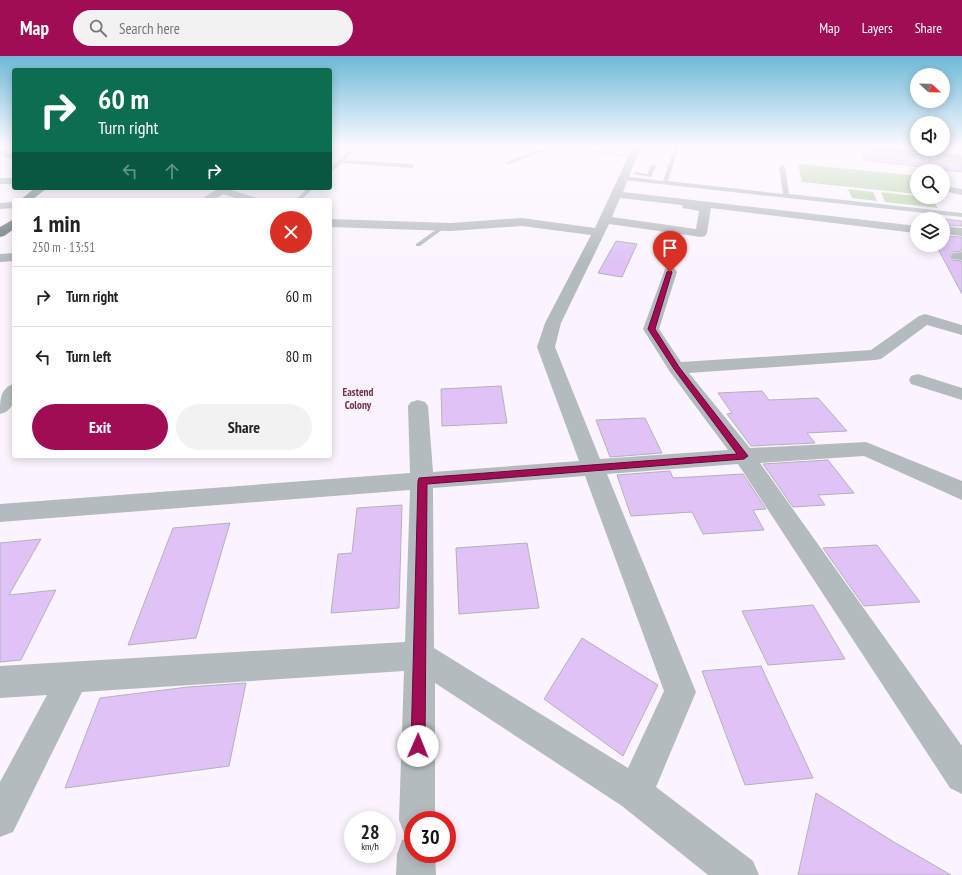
<!DOCTYPE html>
<html lang="en">
<head>
<meta charset="utf-8">
<style>
	:root { --surface:#fff; --page:#f2f2f2; --text:#222; --muted:#767676; --line:#e0e0e0; --accent:#a00d54 }
	body { margin:0; font-family:"PT Sans Narrow",sans-serif; background:var(--page); color:var(--text); height:100vh; display:flex; flex-direction:column; font-size:15px; white-space:nowrap }
	* { box-sizing:border-box; margin:0 }
	p { font-size:13px; color:var(--muted) }
	.icon { flex:none; width:22px; height:22px; fill:none; stroke:currentColor; stroke-width:2; stroke-linecap:round; stroke-linejoin:round }
	.map { position:relative; flex:1; overflow:hidden }
	.sheet { position:absolute; left:12px; top:142px; width:320px; height:260px; display:flex; flex-direction:column; background:var(--surface); border-radius:4px; box-shadow:0 2px 10px #0003 }
	.sheet>* { flex:none }
	.hud { position:absolute; left:12px; top:12px; width:320px; height:122px; border-radius:4px; box-shadow:0 2px 10px #0003; background:#0b6e4f; color:#fff; overflow:hidden }
	.needle { width:26px; rotate:112deg }
	.fabs { position:absolute; left:910px; top:12px; display:grid; gap:8px }
	.fabs a { display:grid; place-items:center; width:40px; height:40px; border-radius:50%; background:var(--surface); box-shadow:0 2px 10px #0003; font-size:20px }
	.speed { position:absolute; left:344px; top:755px; display:flex; gap:8px; font-size:20px; font-weight:700; text-align:center }
	.speed>* { display:grid; place-content:center; width:52px; height:52px; border-radius:50%; background:var(--surface); box-shadow:0 2px 10px #0003; line-height:1 }
	.speed small { font-size:10px; font-weight:400 }
	.speed .limit { border:6px solid #d22; background:#fff; color:#111 }
	.pin { position:absolute; display:grid; place-items:center; width:34px; height:34px; color:#fff; margin:-41px -17px; border-radius:50% 50% 50% 0; rotate:-45deg; box-shadow:0 0 4px #0007 }
	.pin .icon { rotate:45deg }
	.me { position:absolute; width:44px; margin:-22px; rotate:1deg; stroke-linejoin:round; filter:drop-shadow(0 0 3px #0008) }
	.turn { display:flex; align-items:center; gap:14px; height:84px; padding:0 20px; font-size:18px }
	.turn .icon { width:52px; height:52px; stroke-width:2.5 }
	.turn b { display:block; font-size:28px; line-height:34px }
	.lanes { display:flex; align-items:center; height:38px; padding:0 20px; background:#0003; justify-content:center; gap:20px; direction:ltr }
	.lanes .off { opacity:.35 }
	.round { display:grid; place-items:center; flex:none; width:42px; height:42px; border-radius:21px; background:var(--page) }
	.headline { display:flex; align-items:center; justify-content:space-between; height:68px; padding:0 20px }
	h1 { font-size:24px; font-weight:600; line-height:30px }
	.button { display:flex; gap:8px; margin-top:auto; padding:8px 20px }
	.button a { flex:1; height:46px; border-radius:24px; background:var(--accent); color:#fff; font-size:16px; font-weight:600; line-height:46px; text-align:center }
	.button a+a { background:var(--page); color:var(--text) }
	ul { padding:0; list-style:none }
	li { display:flex; align-items:center; gap:12px; height:60px; padding:0 20px; border-top:1px solid var(--line) }
	li div { flex:1 }
	li b { display:block; font-size:15px }
	li em { font-style:normal }
	header { display:flex; align-items:center; gap:24px; box-sizing:border-box; height:56px; padding:0 20px; background:var(--accent); color:#fff }
	header strong { font-size:19px }
	nav { display:flex; gap:22px; margin-inline-start:auto; font-size:14px }
	.search { width:280px; height:36px; background:var(--page); display:flex; align-items:center; gap:10px; box-sizing:border-box; padding:0 14px; border-radius:22px; color:var(--muted); font-size:15px }
	.map>svg:first-child { display:block }
</style>
</head>
<body>
<header>
<strong>Map</strong>
<div class="search"><svg class="icon" aria-label="search" viewBox="0 0 24 24"><circle cx="10" cy="10" r="6"/><path d="M15 15l6 6"/></svg>Search here</div>
<nav><a>Map</a><a>Layers</a><a>Share</a></nav>
</header>
<div class="map">
<svg width="962" height="819" viewBox="0 0 962 819">
	<rect width="100%" height="100%" fill="#fbf4fe"/>
	<g fill="#b1d0a0">
		<path d="M 798,108 L 911,119 L 917,126 L 917,138 L 802,126 Z"/>
		<path d="M 848,133 L 873,136 L 877,145 L 852,142 Z"/>
		<path d="M 881,136 L 931,142 L 938,152 L 885,146 Z"/>
	</g>
	<g fill="#dfc3f7" stroke="#b6b0bc">
		<path d="M 864,96 L 962,106 L 962,116 L 864,104 Z"/>
		<path d="M 920,160 L 962,165 L 962,170 L 943,169 L 943,163 L 922,163 Z"/>
		<path d="M 943,180 L 962,181 L 962,195 L 953,196 L 950,199 L 953,204 L 962,205 L 962,238 L 936,189 L 943,189 Z"/>
		<path d="M 616,185 L 637,188 L 622,221 L 598,217 Z"/>
		<path d="M 501,330 L 507,367 L 442,370 L 441,333 Z"/>
		<path d="M 762,335 L 769,344 L 818,342 L 847,375 L 807,377 L 815,387 L 751,390 L 727,358 L 732,357 L 718,337 Z"/>
		<path d="M 645,362 L 662,397 L 610,401 L 596,364 Z"/>
		<path d="M 828,404 L 854,437 L 818,439 L 825,449 L 793,451 L 763,408 Z"/>
		<path d="M 670,415 L 673,422 L 743,418 L 766,453 L 753,454 L 764,474 L 703,478 L 692,456 L 631,460 L 617,419 Z"/>
		<path d="M 402,449 L 399,552 L 331,557 L 338,498 L 352,497 L 357,452 Z"/>
		<path d="M 230,467 L 196,582 L 128,589 L 173,472 Z"/>
		<path d="M 41,483 L 9,539 L 56,534 L 21,604 L 0,606 L 0,487 Z"/>
		<path d="M 527,487 L 539,552 L 459,558 L 456,492 Z"/>
		<path d="M 877,489 L 920,546 L 864,550 L 823,492 Z"/>
		<path d="M 813,549 L 845,603 L 768,609 L 742,555 Z"/>
		<path d="M 582,582 L 658,629 L 623,700 L 544,643 Z"/>
		<path d="M 761,610 L 813,722 L 745,729 L 702,615 Z"/>
		<path d="M 246,627 L 229,710 L 65,732 L 100,642 L 188,631 Z"/>
		<path d="M 816,737 L 894,786 L 951,819 L 798,819 Z"/>
	</g>
	<g fill="none" stroke-linecap="round" stroke-linejoin="round">
		<g fill="#b4bbbe" fill-rule="evenodd">
			<path d="M 354,90 L 359,90 L 345,104 L 412,108 L 415,110 L 412,112 L 342,107 L 330,117 L 330,112 Z"/>
			<path d="M 549,90 L 556,90 L 509,108 L 504,107 Z"/>
			<path d="M 565,90 L 576,90 L 634,101 L 632,102 Z"/>
			<path d="M 675,90 L 679,90 L 668,125 L 783,138 L 779,111 L 782,109 L 785,111 L 789,138 L 962,157 L 962,161 L 623,124 L 620,122 L 623,120 L 663,125 Z"/>
			<path d="M 651,109 L 656,110 L 651,121 L 633,118 L 636,116 L 647,118 Z"/>
			<path d="M 308,132 L 314,132 L 301,144 L 295,144 Z"/>
			<path d="M 441,170 L 446,171 L 420,190 L 416,190 L 416,188 Z"/>
		</g>
		<g fill="#b4bbbe" fill-rule="evenodd">
			<path d="M 633,90 L 641,90 L 623,136 L 917,170 L 917,176 L 915,177 L 711,152 L 707,177 L 705,180 L 701,181 L 609,168 L 561,267 L 555,291 L 600,403 L 728,394 L 670,316 L 643,273 L 665,213 L 670,212 L 675,213 L 677,216 L 659,273 L 681,306 L 871,294 L 919,260 L 925,258 L 962,269 L 962,279 L 927,269 L 881,303 L 875,304 L 689,317 L 750,392 L 866,386 L 962,425 L 962,444 L 864,400 L 760,407 L 962,690 L 962,738 L 950,732 L 738,408 L 607,418 L 696,636 L 656,731 L 753,805 L 759,819 L 708,819 L 622,750 L 435,627 L 435,764 L 413,764 L 413,798 L 435,798 L 436,819 L 396,819 L 397,798 L 402,784 L 412,780 L 404,777 L 399,764 L 404,615 L 82,636 L 13,776 L 0,781 L 0,726 L 47,639 L 0,642 L 0,610 L 405,586 L 410,434 L 0,466 L 0,448 L 410,417 L 408,350 L 411,346 L 418,344 L 425,346 L 428,350 L 433,416 L 579,405 L 537,291 L 545,267 L 591,179 L 522,170 L 451,175 L 330,171 L 330,163 L 451,167 L 522,162 L 595,172 ZM 620,142 L 682,149 L 683,152 L 699,155 L 696,173 L 612,161 ZM 585,420 L 664,635 L 628,712 L 434,592 L 433,432 Z"/>
			<path d="M 858,90 L 877,90 L 962,99 L 962,105 L 862,94 L 859,93 Z"/>
			<path d="M 0,93 L 14,98 L 14,104 L 0,99 Z"/>
			<rect x="0" y="122" width="14" height="6"/>
			<path d="M 951,131 L 962,133 L 962,139 L 947,136 L 946,134 Z"/>
			<path d="M 219,132 L 232,132 L 231,134 L 257,142 L 258,144 L 242,144 L 223,138 L 213,144 L 200,144 Z"/>
			<path d="M 14,146 L 14,152 L 0,153 L 0,147 Z"/>
			<path d="M 943,170 L 962,172 L 962,180 L 943,178 Z"/>
			<path d="M 962,196 L 962,204 L 953,203 L 951,200 L 953,197 Z"/>
			<path d="M 14,197 L 14,205 L 0,206 L 0,198 Z"/>
			<path d="M 918,318 L 962,332 L 962,344 L 911,328 L 909,324 L 911,320 Z"/>
			<path d="M 14,328 C 14,342 16,354 0,358 C 0,344 0,332 14,328 Z"/>
		</g>
		<g fill="#68777c" fill-rule="evenodd">
			<path d="M 35,132 L 47,132 L 32,144 L 20,144 Z"/>
			<path d="M 14,163 L 14,173 L 4,180 L 0,181 L 0,171 Z"/>
		</g>
	</g>
	<linearGradient id="sky" x2="0" y2="1"><stop stop-color="#6eb9d8"/><stop offset="0.44" stop-color="#fdfaff"/><stop offset="1" stop-color="#fdfaff" stop-opacity="0"/></linearGradient>
	<rect width="962" height="205" fill="url(#sky)"/>
	<path fill="#a00d54" stroke="#680837" d="M 670,214 L 672,216 L 655,273 L 679,311 L 748,400 L 744,403 L 427,428 L 425,690 L 423,695 L 418,697 L 413,695 L 411,690 L 418,425 L 419,422 L 737,398 L 674,313 L 648,273 L 667,216 Z"/>
	<g text-anchor="middle" stroke-width="4" stroke-linejoin="round" paint-order="stroke">
		<g font-size="11" font-weight="bold" fill="#763149" stroke="#fbf4fe">
			<text x="358" y="340">Eastend<tspan x="358" dy="13">Colony</tspan></text>
		</g>
	</g>
</svg>
<div class="fabs">
<a><svg class="needle" viewBox="-14 -14 28 28"><path d="M0-13l5 13h-10z" fill="#e53935"/><path d="M0 13l5-13h-10z" fill="#767676"/></svg></a>
<a><svg class="icon" aria-label="sound" viewBox="0 0 24 24"><path d="M4 9h4l5-4v14l-5-4H4zM17 9q2 3 0 6"/></svg></a>
<a><svg class="icon" aria-label="search" viewBox="0 0 24 24"><circle cx="10" cy="10" r="6"/><path d="M15 15l6 6"/></svg></a>
<a><svg class="icon" aria-label="layers" viewBox="0 0 24 24"><path d="M12 4l9 5-9 5-9-5zM3 14l9 5 9-5"/></svg></a>
</div>
<div class="speed"><div>28<small>km/h</small></div><div class="limit">30</div></div>
<div class="pin" style="left:670px;top:216px;background:#d93025"><svg class="icon" aria-label="arrive" viewBox="0 0 24 24"><path d="M6 21V4h12l-3 4 3 4H6"/></svg></div>
<svg class="me" style="left:418px;top:690px" viewBox="-20 -20 40 40"><circle r="19" fill="#fff"/><path d="M0-13L10 11 0 6-10 11z" fill="#a00d54"/></svg>
<div class="hud">
<div class="turn"><svg class="icon" aria-label="right" viewBox="0 0 24 24"><path d="M7 20v-9h11M14 6l5 5-5 5"/></svg><div><b>60 m</b>Turn right</div></div>
<div class="lanes"><svg class="icon off" aria-label="left" viewBox="0 0 24 24"><path d="M17 20v-9H6M10 6l-5 5 5 5"/></svg><svg class="icon off" aria-label="ahead" viewBox="0 0 24 24"><path d="M12 20V5M6 11l6-6 6 6"/></svg><svg class="icon" aria-label="right" viewBox="0 0 24 24"><path d="M7 20v-9h11M14 6l5 5-5 5"/></svg></div>
</div>
<section class="sheet">
<div class="headline"><div><h1>1 min</h1><p>250 m · 13:51</p></div><a class="round" style="background:#d93025;color:#fff"><svg class="icon" aria-label="close" viewBox="0 0 24 24"><path d="M6 6l12 12M18 6L6 18"/></svg></a></div>
<ul>
<li><svg class="icon" aria-label="right" viewBox="0 0 24 24"><path d="M7 20v-9h11M14 6l5 5-5 5"/></svg><div><b>Turn right</b></div><em>60 m</em></li>
<li><svg class="icon" aria-label="left" viewBox="0 0 24 24"><path d="M17 20v-9H6M10 6l-5 5 5 5"/></svg><div><b>Turn left</b></div><em>80 m</em></li>
</ul>
<div class="button"><a>Exit</a><a>Share</a></div>
</section>
</div>
</body>
</html>
